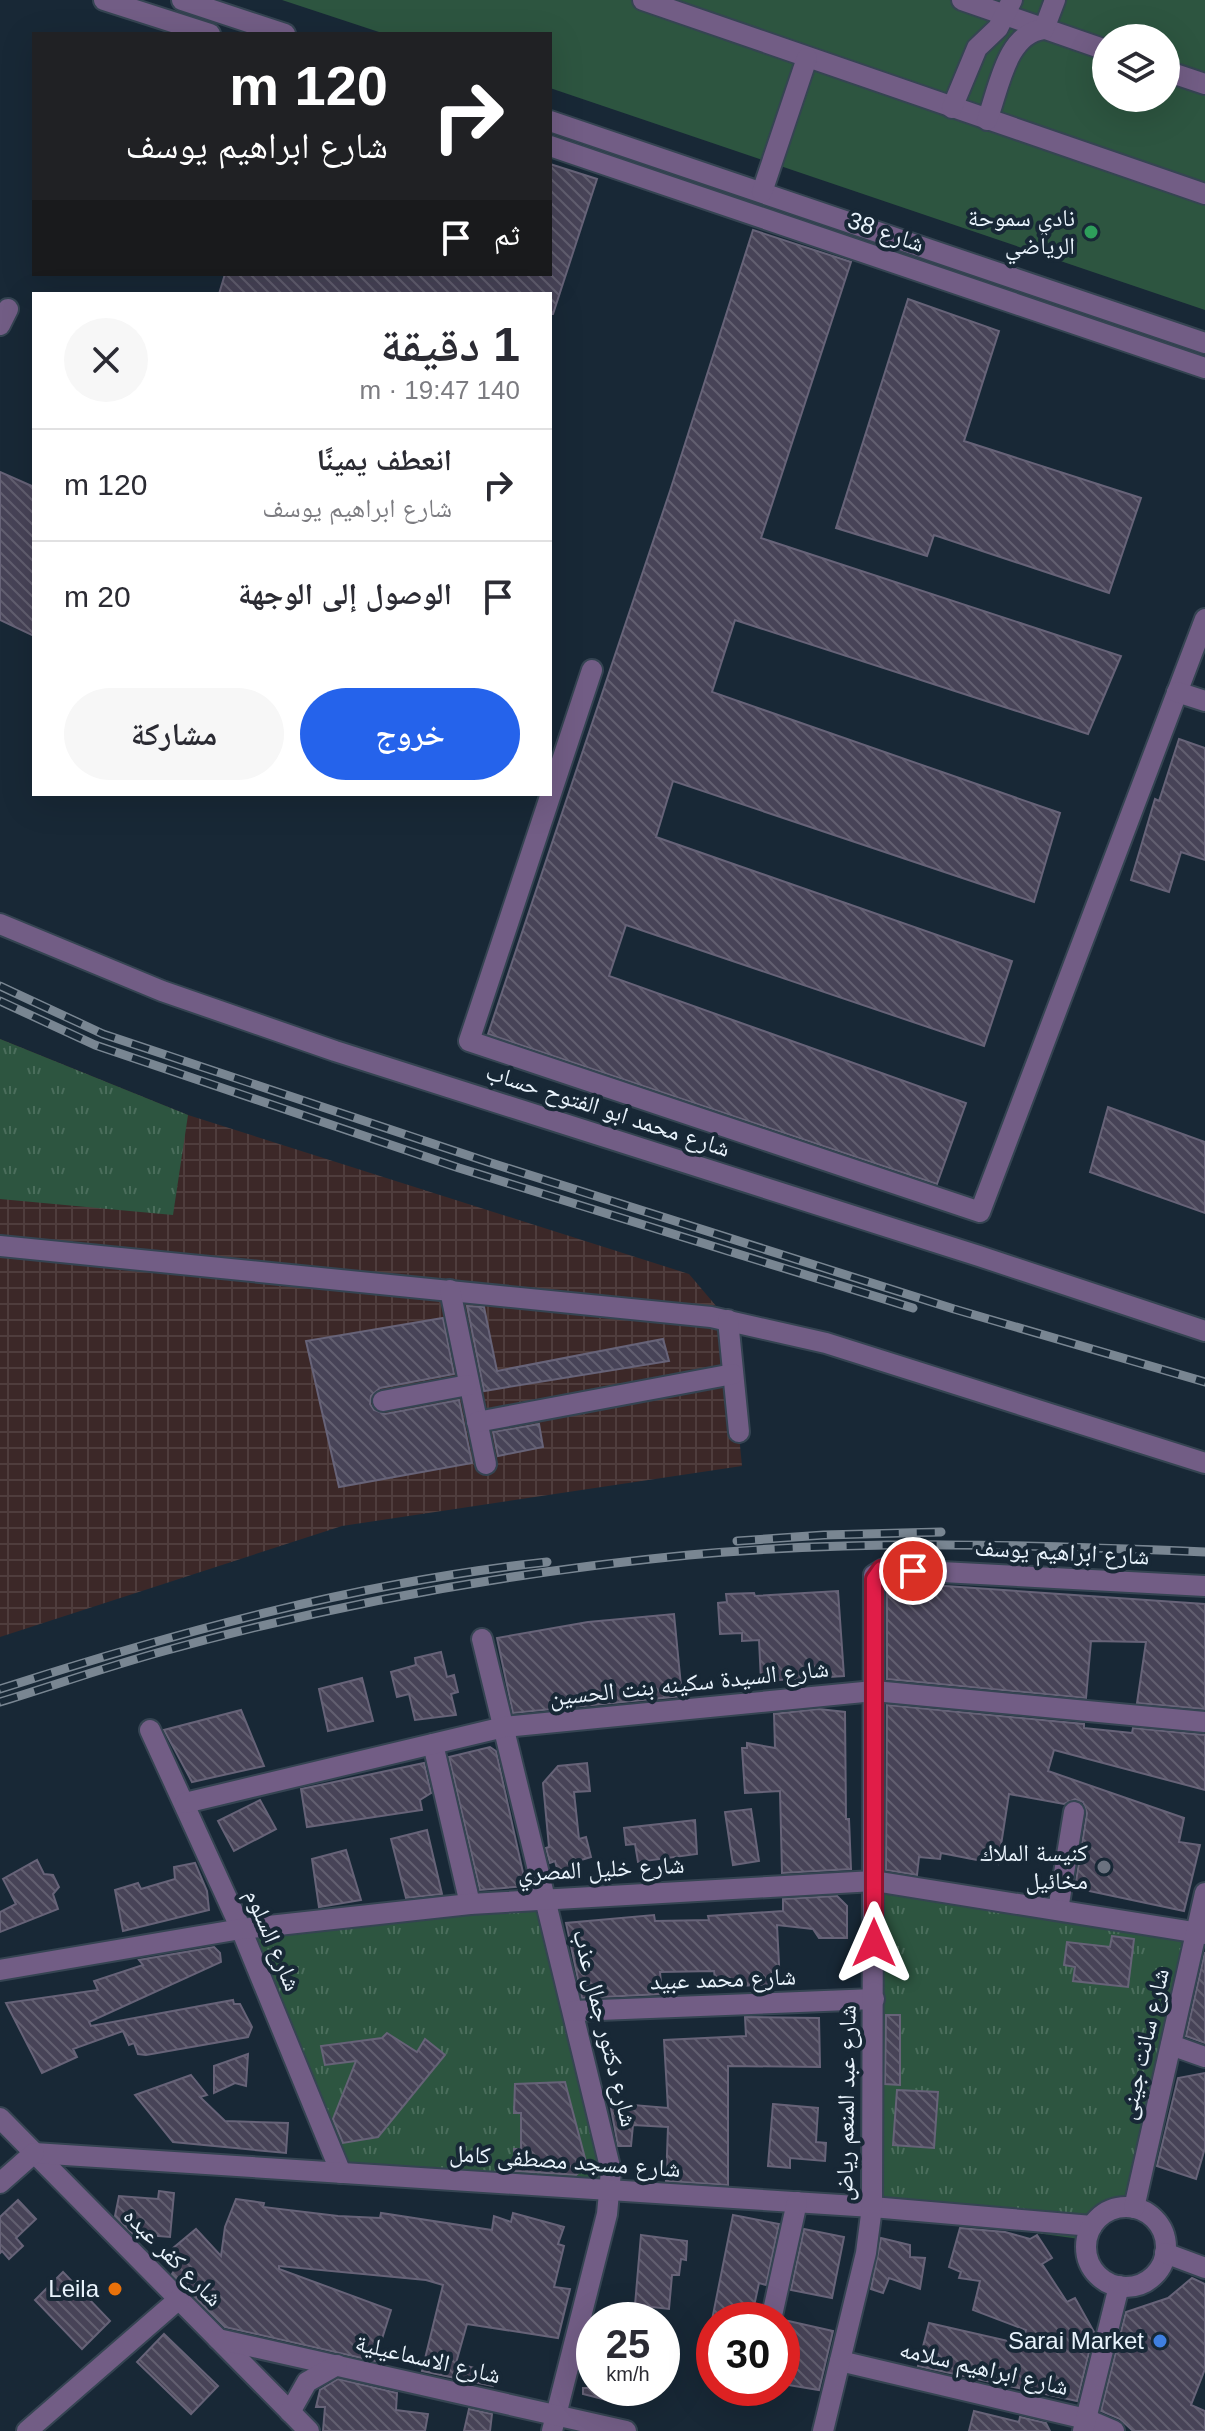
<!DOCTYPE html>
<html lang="ar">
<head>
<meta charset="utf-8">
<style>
	:root { --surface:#fff; --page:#f7f7f7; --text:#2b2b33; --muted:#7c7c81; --line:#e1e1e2; --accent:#2563eb }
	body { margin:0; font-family:Helvetica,"Noto Naskh Arabic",sans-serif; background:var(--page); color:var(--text); direction:rtl; height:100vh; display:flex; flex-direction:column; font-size:30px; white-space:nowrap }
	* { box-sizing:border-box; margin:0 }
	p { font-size:26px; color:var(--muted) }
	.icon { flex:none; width:44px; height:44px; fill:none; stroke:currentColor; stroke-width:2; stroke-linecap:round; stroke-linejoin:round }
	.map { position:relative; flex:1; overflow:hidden; direction:ltr }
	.panel { position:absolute; left:32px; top:292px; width:520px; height:504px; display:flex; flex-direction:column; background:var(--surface); border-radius:0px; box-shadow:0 8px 32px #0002; direction:rtl }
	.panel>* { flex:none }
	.guide { position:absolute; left:32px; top:32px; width:520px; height:244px; border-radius:0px; box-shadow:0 8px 32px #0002; direction:rtl; background:#202124; color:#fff; overflow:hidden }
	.tools { position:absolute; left:1092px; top:24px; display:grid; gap:16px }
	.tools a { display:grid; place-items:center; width:88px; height:88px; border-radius:50%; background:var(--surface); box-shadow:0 8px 32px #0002; font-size:40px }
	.speed { position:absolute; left:576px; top:2302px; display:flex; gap:16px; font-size:40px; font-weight:700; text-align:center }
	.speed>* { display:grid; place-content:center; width:104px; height:104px; border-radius:50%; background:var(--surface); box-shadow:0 8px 32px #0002; line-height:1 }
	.speed small { font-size:20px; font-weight:400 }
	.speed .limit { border:12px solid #d22; background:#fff; color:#111 }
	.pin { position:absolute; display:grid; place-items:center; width:68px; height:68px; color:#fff; margin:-34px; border:4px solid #fff; border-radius:50%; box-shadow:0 2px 8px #0007 }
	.me { position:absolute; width:88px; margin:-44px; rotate:0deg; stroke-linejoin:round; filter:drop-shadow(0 0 6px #0008) }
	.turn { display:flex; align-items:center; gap:28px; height:168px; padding:0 32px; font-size:36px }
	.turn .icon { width:104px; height:104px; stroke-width:2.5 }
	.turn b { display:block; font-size:56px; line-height:68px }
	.then { display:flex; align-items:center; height:76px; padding:0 32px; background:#0003; gap:16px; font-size:30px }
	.round { display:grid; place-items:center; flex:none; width:84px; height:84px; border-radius:42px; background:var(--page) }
	.summary { display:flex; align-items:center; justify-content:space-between; height:136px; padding:0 32px }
	h1 { font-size:48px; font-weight:600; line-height:60px }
	.cta { display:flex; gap:16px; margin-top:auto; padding:16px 32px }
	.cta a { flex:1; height:92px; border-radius:48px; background:var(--accent); color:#fff; font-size:32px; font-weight:600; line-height:92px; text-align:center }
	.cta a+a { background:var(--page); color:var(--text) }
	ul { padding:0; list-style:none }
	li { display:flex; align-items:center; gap:24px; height:112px; padding:0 32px; border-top:2px solid var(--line) }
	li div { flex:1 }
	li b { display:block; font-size:30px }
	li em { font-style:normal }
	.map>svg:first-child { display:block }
</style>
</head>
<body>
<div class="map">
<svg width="1205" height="2431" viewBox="0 0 1205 2431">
	<defs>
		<pattern id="industrial-grid" width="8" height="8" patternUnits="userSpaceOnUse" patternTransform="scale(2)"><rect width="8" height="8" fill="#3c2828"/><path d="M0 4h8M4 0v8" fill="none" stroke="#4f3d3d"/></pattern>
		<pattern id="grass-tufts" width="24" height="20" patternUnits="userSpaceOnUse" patternTransform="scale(2)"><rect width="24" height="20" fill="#2d5540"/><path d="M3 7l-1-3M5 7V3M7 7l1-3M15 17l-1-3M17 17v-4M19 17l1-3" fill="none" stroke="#4b6e5c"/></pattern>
		<pattern id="building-back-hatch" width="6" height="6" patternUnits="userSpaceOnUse" patternTransform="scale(2)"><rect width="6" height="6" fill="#474357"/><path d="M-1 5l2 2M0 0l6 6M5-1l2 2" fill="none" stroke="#625f70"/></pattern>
	</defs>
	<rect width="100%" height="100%" fill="#182836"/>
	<path fill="url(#industrial-grid)" d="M 0,1039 L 188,1115 L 689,1274 L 728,1320 L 742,1466 L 342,1526 L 0,1637 Z"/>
	<g fill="url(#grass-tufts)">
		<path d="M 0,1039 L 188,1115 L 173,1215 L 0,1199 Z"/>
		<path d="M 874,1886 L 1196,1931 L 1130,2207 C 1107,2209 1094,2218 1087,2240 L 870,2210 Z"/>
		<path d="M 540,1898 L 608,2192 L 333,2175 L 238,1938 Z"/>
	</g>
	<path fill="#2d5540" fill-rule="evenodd" d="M 282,0 L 1205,0 L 1205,310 L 550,88 L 550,34 L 385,34 ZM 1106,38 L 1166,38 L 1166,98 L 1106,98 Z"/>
	<g fill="url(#building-back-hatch)" stroke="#676378" stroke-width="2">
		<path d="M 550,164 L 597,179 L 553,314 L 550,314 L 550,294 L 219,294 L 225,274 L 550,274 Z"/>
		<path d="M 753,230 L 851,262 L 761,538 L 1121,656 L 1088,734 L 735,620 L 712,692 L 1060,813 L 1034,902 L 673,781 L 656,837 L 1012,961 L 984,1046 L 626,925 L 609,976 L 966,1103 L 937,1184 L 488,1034 L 670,491 Z"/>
		<path d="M 908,299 L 999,331 L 964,441 L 1141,498 L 1109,593 L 934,535 L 927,556 L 836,528 Z"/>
		<path d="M 0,472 L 34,487 L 34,636 L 0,620 Z"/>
		<path d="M 1179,739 L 1205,748 L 1205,860 L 1181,852 L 1169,892 L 1131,880 L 1155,799 L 1159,801 Z"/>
		<path d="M 1108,1107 L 1205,1142 L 1205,1213 L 1090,1172 Z"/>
		<path d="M 467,1306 L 484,1307 L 497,1371 L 663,1339 L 669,1361 L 484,1391 Z"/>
		<path d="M 443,1318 L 454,1374 L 380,1388 L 371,1396 L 370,1404 L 374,1410 L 385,1414 L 459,1400 L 472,1463 L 339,1487 L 306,1341 Z"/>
		<path d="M 539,1424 L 543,1447 L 498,1456 L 493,1432 Z"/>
		<path d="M 887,1582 L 1205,1604 L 1205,1709 L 1137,1703 L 1146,1642 L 1091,1641 L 1086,1698 L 887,1679 Z"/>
		<path d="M 838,1591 L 844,1676 L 761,1681 L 759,1640 L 742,1641 L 742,1633 L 720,1634 L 718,1603 L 727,1602 L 726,1594 L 754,1593 L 755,1596 Z"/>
		<path d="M 674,1614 L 682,1696 L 513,1713 L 497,1638 L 588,1622 Z"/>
		<path d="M 441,1652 L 447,1677 L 454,1675 L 458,1692 L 451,1694 L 456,1715 L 415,1720 L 409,1694 L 397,1697 L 391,1672 L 416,1665 L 415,1658 Z"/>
		<path d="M 362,1678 L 373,1721 L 328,1731 L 319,1689 Z"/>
		<path d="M 887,1705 L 1084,1724 L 1084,1728 L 1132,1733 L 1133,1728 L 1205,1735 L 1205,1790 L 1054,1750 L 1048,1771 L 1184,1818 L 1179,1842 L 1200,1845 L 1184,1911 L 1075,1888 L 1087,1813 L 1083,1802 L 1075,1799 L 1064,1804 L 1009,1794 L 998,1864 L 941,1853 L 940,1859 L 919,1857 L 917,1875 L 886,1870 Z"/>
		<path d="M 819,1709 L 845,1712 L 846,1819 L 849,1819 L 851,1869 L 782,1873 L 780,1791 L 745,1793 L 742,1748 L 747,1748 L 747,1743 L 775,1748 L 774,1714 Z"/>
		<path d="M 241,1710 L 264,1766 L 192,1782 L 164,1730 Z"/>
		<path d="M 490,1747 L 496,1751 L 526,1886 L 480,1890 L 449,1757 Z"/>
		<path d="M 424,1763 L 431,1793 L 420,1800 L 422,1810 L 307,1827 L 301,1789 Z"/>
		<path d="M 587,1763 L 590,1791 L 574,1792 L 579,1839 L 586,1837 L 591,1857 L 581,1860 L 582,1865 L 558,1872 L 555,1861 L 550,1863 L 546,1848 L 549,1847 L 543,1783 L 558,1766 Z"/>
		<path d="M 260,1800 L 276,1829 L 234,1851 L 218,1821 Z"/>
		<path d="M 751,1809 L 759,1861 L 733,1865 L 725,1812 Z"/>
		<path d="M 695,1820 L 697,1854 L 638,1862 L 635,1844 L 626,1845 L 624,1828 Z"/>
		<path d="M 427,1830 L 442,1894 L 406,1898 L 391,1839 Z"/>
		<path d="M 346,1850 L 361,1900 L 319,1907 L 312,1859 Z"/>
		<path d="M 37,1860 L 44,1874 L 53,1875 L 59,1887 L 53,1894 L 58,1909 L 0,1932 L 0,1912 L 16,1904 L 3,1879 Z"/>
		<path d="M 195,1863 L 207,1891 L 209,1910 L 123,1931 L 115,1890 L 138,1883 L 141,1889 L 175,1879 L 174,1867 Z"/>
		<path d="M 837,1896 L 847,1906 L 847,1938 L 819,1938 L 813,1929 L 777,1925 L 780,1984 L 716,1987 L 714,1971 L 660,1972 L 662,1994 L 582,1998 L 566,1923 L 654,1915 L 655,1921 L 709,1920 L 708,1916 L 783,1911 L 783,1899 Z"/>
		<path d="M 1112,1936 L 1134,1939 L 1128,1987 L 1073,1981 L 1075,1967 L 1064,1965 L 1067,1942 L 1110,1947 Z"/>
		<path d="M 214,1947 L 220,1953 L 221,1962 L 89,2022 L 91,2026 L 233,2000 L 234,2004 L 240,2004 L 252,2027 L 248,2037 L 146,2055 L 138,2054 L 134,2043 L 129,2045 L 123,2031 L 73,2049 L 77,2057 L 42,2073 L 6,2003 L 98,1990 L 94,1981 L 143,1965 L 139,1960 Z"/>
		<path d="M 1205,1952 L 1205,2043 L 1186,2036 Z"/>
		<path d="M 886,2015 L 900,2015 L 900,2085 L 885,2084 Z"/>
		<path d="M 745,2017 L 819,2018 L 820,2067 L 728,2066 L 728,2185 L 666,2181 L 668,2127 L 633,2125 L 631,2146 L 618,2146 L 610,2103 L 668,2108 L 664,2040 L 746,2036 Z"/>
		<path d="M 387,2033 L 417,2052 L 425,2039 L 445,2055 L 378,2137 L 343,2143 L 333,2119 L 356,2061 L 325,2065 L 321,2046 L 382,2038 Z"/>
		<path d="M 248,2054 L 246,2086 L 235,2083 L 214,2093 L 214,2066 Z"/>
		<path d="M 1205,2073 L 1205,2148 L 1196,2179 L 1157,2166 L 1178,2078 Z"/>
		<path d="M 191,2075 L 207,2095 L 200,2097 L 225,2121 L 288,2123 L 286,2153 L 173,2142 L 135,2095 Z"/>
		<path d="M 565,2082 L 587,2166 L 576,2175 L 515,2171 L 514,2149 L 521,2149 L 521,2113 L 514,2113 L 515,2084 Z"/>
		<path d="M 897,2090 L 938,2092 L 934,2148 L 893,2145 Z"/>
		<path d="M 773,2104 L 818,2108 L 816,2142 L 826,2143 L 825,2161 L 790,2158 L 790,2168 L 768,2166 Z"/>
		<path d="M 159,2191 L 174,2193 L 170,2237 L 133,2234 L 115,2216 L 119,2196 L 158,2199 Z"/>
		<path d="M 236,2199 L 264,2203 L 263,2207 L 338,2216 L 380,2218 L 381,2213 L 492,2230 L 494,2216 L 511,2222 L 513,2213 L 564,2227 L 558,2244 L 564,2246 L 554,2287 L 570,2289 L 558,2338 L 467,2324 L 456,2363 L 496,2374 L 493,2386 L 422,2371 L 443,2285 L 426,2280 L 279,2266 L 279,2269 L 391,2310 L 375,2361 L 225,2327 L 172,2274 L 176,2267 L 166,2254 L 196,2229 L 221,2256 L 225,2227 Z"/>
		<path d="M 18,2200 L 36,2219 L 16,2238 L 23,2246 L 9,2259 L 2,2251 L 0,2253 L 0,2217 Z"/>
		<path d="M 733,2215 L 779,2224 L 766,2285 L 759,2283 L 751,2320 L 712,2320 Z"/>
		<path d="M 960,2228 L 1005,2232 L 1030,2239 L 1037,2235 L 1052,2258 L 1042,2264 L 1067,2302 L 1075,2298 L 1094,2332 L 1077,2401 L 918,2366 L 929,2323 L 1021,2344 L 1026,2330 L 973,2310 L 980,2281 L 959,2278 L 961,2272 L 949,2267 Z"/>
		<path d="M 804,2229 L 844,2237 L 832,2298 L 791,2290 Z"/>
		<path d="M 641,2235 L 687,2241 L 686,2260 L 681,2259 L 679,2275 L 672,2275 L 669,2309 L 635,2305 Z"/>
		<path d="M 881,2238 L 910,2245 L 910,2257 L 925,2258 L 920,2289 L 889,2278 L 883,2293 L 871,2289 Z"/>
		<path d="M 63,2272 L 110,2321 L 82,2349 L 35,2300 Z"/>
		<path d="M 1192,2278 L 1205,2284 L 1205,2369 L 1191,2405 L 1205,2411 L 1205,2431 L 1133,2431 L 1120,2419 L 1101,2411 L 1126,2312 L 1168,2298 Z"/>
		<path d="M 784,2320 L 833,2331 L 819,2390 L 782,2384 Z"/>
		<path d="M 164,2334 L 218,2386 L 191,2414 L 137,2362 Z"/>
		<path d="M 338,2379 L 397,2393 L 396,2410 L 428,2414 L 425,2431 L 323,2431 L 325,2407 L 316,2407 L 320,2390 Z"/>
		<path d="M 583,2388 L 629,2388 L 626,2405 L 583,2394 Z"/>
		<path d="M 469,2409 L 492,2414 L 490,2431 L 464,2431 Z"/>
		<path d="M 974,2411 L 1019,2422 L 1020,2417 L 1046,2423 L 1050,2431 L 969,2431 Z"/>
	</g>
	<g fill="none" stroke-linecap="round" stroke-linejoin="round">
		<defs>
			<g id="minor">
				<path d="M 104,0 L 210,34"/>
				<path d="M 182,0 L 285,34"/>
				<path d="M 643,0 L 1205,194"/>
				<path d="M 962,0 L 1106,50"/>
				<path d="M 1166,71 L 1205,84"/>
				<path d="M 952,108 L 977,48 L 998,28 L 1012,0"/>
				<path d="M 987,120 C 999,89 1006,33 1044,29 L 1055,0"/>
				<path d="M 550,121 L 1205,343"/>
				<path d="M 550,146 L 1205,368"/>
				<path d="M 762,192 L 807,58"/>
				<path d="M 0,325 L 8,309"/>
				<path d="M 592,670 L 469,1041 L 980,1212 L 1205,619"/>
				<path d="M 1177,692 L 1205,701"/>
				<path d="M 0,924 L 162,991 L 335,1051 L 979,1256 L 1205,1331"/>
				<path d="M 0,1246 L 711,1317 L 826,1343 L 1205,1463"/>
				<path d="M 450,1290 L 486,1464"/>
				<path d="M 728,1320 L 739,1432"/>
				<path d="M 383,1401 L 468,1385"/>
				<path d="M 477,1422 L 733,1374"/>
				<path d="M 482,1639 L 611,2171 L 607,2214 L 552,2431"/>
				<path d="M 150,1730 L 241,1929 L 341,2173"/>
				<path d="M 433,1744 L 470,1904"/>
				<path d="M 185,1803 L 504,1727 L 874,1691 L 1205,1722"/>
				<path d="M 1058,1910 L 1074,1812"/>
				<path d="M 0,1970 L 241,1929 L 470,1904 L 874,1881 L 1205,1934"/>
				<path d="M 574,2011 L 874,1999"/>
				<path d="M 1171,2045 L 1205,2057"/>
				<path d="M 0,2118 L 309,2431"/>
				<path d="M 34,2153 L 872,2207 L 1092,2226"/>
				<path d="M 0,2183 L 34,2153"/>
				<circle cx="1126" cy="2247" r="40"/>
				<path d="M 1134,2208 L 1205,1893"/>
				<path d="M 1165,2253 L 1205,2268"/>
				<path d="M 771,2320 L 797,2202"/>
				<path d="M 218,2339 L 626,2431"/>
				<path d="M 840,2361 L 1086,2419 L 1114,2431"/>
				<path d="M 290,2412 L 307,2382 L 337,2365"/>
				<path d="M 27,2431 L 179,2299"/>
				<path d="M 823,2431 L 866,2253 L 872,2207 L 874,1575 L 884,1569 L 1205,1586"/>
				<path d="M 1083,2431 L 1119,2286"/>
			</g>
		</defs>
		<use href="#minor" stroke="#354452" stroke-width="24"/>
		<use href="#minor" stroke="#725d85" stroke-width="20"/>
		<defs>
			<g id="rail">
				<path d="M 0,986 L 103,1034 L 488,1162 L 954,1309 L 1205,1382"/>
				<path d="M 0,1001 L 95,1045 L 459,1168 L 913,1308"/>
				<path d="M 737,1541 L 824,1535 L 941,1532"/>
				<path d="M 0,1689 C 177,1632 361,1582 547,1562"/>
				<path d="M 0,1702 C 55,1685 109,1666 164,1651 C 334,1604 514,1572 689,1555 C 861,1539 1033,1545 1205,1552"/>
			</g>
		</defs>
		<use href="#rail" stroke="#798692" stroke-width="9"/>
		<use href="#rail" stroke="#182836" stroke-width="6" stroke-dasharray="18" stroke-linecap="butt"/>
	</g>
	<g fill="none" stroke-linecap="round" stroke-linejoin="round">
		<defs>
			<path id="route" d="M 874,1943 L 874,1579 L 881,1569 L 913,1571"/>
		</defs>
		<use href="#route" stroke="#92132f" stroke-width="20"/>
		<use href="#route" stroke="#e11d48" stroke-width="14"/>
	</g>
	<circle fill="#2e9e5b" stroke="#182836" stroke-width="3" cx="1091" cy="232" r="8"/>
	<circle fill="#6b7280" stroke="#182836" stroke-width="3" cx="1104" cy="1867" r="8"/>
	<circle fill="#e8710a" stroke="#182836" stroke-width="3" cx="115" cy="2289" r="8"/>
	<circle fill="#3f7fe0" stroke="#182836" stroke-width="3" cx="1160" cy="2341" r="8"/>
	<g text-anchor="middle" stroke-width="8" stroke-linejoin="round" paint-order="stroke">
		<g font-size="24" fill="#e9f3fc" stroke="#182836" text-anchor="end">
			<text x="1075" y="226">نادي سموحة<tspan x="1075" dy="28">الرياضي</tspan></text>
			<text x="1088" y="1861">كنيسة الملاك<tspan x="1088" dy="28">مخائيل</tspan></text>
			<text x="99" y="2297">Leila</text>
			<text x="1144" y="2349">Sarai Market</text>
		</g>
		<g font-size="24" fill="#e9f3fc" stroke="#182836">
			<text transform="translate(886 232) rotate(19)" y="8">شارع 38</text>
			<text transform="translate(608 1110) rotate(18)" y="8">شارع محمد ابو الفتوح حساب</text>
			<text transform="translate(1062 1552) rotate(3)" y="8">شارع ابراهيم يوسف</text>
			<text transform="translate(689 1683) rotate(-6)" y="8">شارع السيدة سكينه بنت الحسين</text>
			<text transform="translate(601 1869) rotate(-3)" y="8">شارع خليل المصري</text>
			<text transform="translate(273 1940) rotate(67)" y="8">شارع السلوم</text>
			<text transform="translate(723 1979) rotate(-2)" y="8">شارع محمد عبيد</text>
			<text transform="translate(605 2028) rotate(76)" y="8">شارع دكتور جمال عذب</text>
			<text transform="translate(1144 2044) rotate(-77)" y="8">شارع سانت جينى</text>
			<text transform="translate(846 2103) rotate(-89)" y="8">شارع عبد المنعم رياض</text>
			<text transform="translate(565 2161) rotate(4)" y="8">شارع مسجد مصطفى كامل</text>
			<text transform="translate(173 2257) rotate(45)" y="8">شارع كفر عبده</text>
			<text transform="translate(428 2359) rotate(13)" y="8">شارع الاسماعيلية</text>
			<text transform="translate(984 2368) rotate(13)" y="8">شارع ابراهيم سلامه</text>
		</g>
	</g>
</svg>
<div class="tools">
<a><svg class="icon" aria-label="layers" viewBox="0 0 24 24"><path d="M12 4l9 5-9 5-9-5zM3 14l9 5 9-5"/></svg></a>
</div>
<div class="speed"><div>25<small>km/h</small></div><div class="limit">30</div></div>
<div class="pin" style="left:913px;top:1571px;background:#d93025"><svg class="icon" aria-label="arrive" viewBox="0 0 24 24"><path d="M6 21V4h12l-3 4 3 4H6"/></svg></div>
<svg class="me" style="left:874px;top:1943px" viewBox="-20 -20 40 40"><path d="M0-17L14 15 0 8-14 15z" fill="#e11d48" stroke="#fff" stroke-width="4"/></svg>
<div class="guide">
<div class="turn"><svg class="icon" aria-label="right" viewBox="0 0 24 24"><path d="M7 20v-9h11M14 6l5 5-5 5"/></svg><div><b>120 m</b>شارع ابراهيم يوسف</div></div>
<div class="then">ثم<svg class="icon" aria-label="arrive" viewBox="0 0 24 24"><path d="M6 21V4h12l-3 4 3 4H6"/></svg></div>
</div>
<section class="panel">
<div class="summary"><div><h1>1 دقيقة</h1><p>140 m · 19:47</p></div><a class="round"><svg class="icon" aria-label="close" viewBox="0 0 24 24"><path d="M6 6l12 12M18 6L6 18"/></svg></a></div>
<ul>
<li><svg class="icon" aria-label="right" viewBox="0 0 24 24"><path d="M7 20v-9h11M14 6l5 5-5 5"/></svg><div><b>انعطف يمينًا</b><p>شارع ابراهيم يوسف</p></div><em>120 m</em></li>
<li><svg class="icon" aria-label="arrive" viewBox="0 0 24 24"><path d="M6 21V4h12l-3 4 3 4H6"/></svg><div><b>الوصول إلى الوجهة</b></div><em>20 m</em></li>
</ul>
<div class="cta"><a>خروج</a><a>مشاركة</a></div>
</section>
</div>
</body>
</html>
